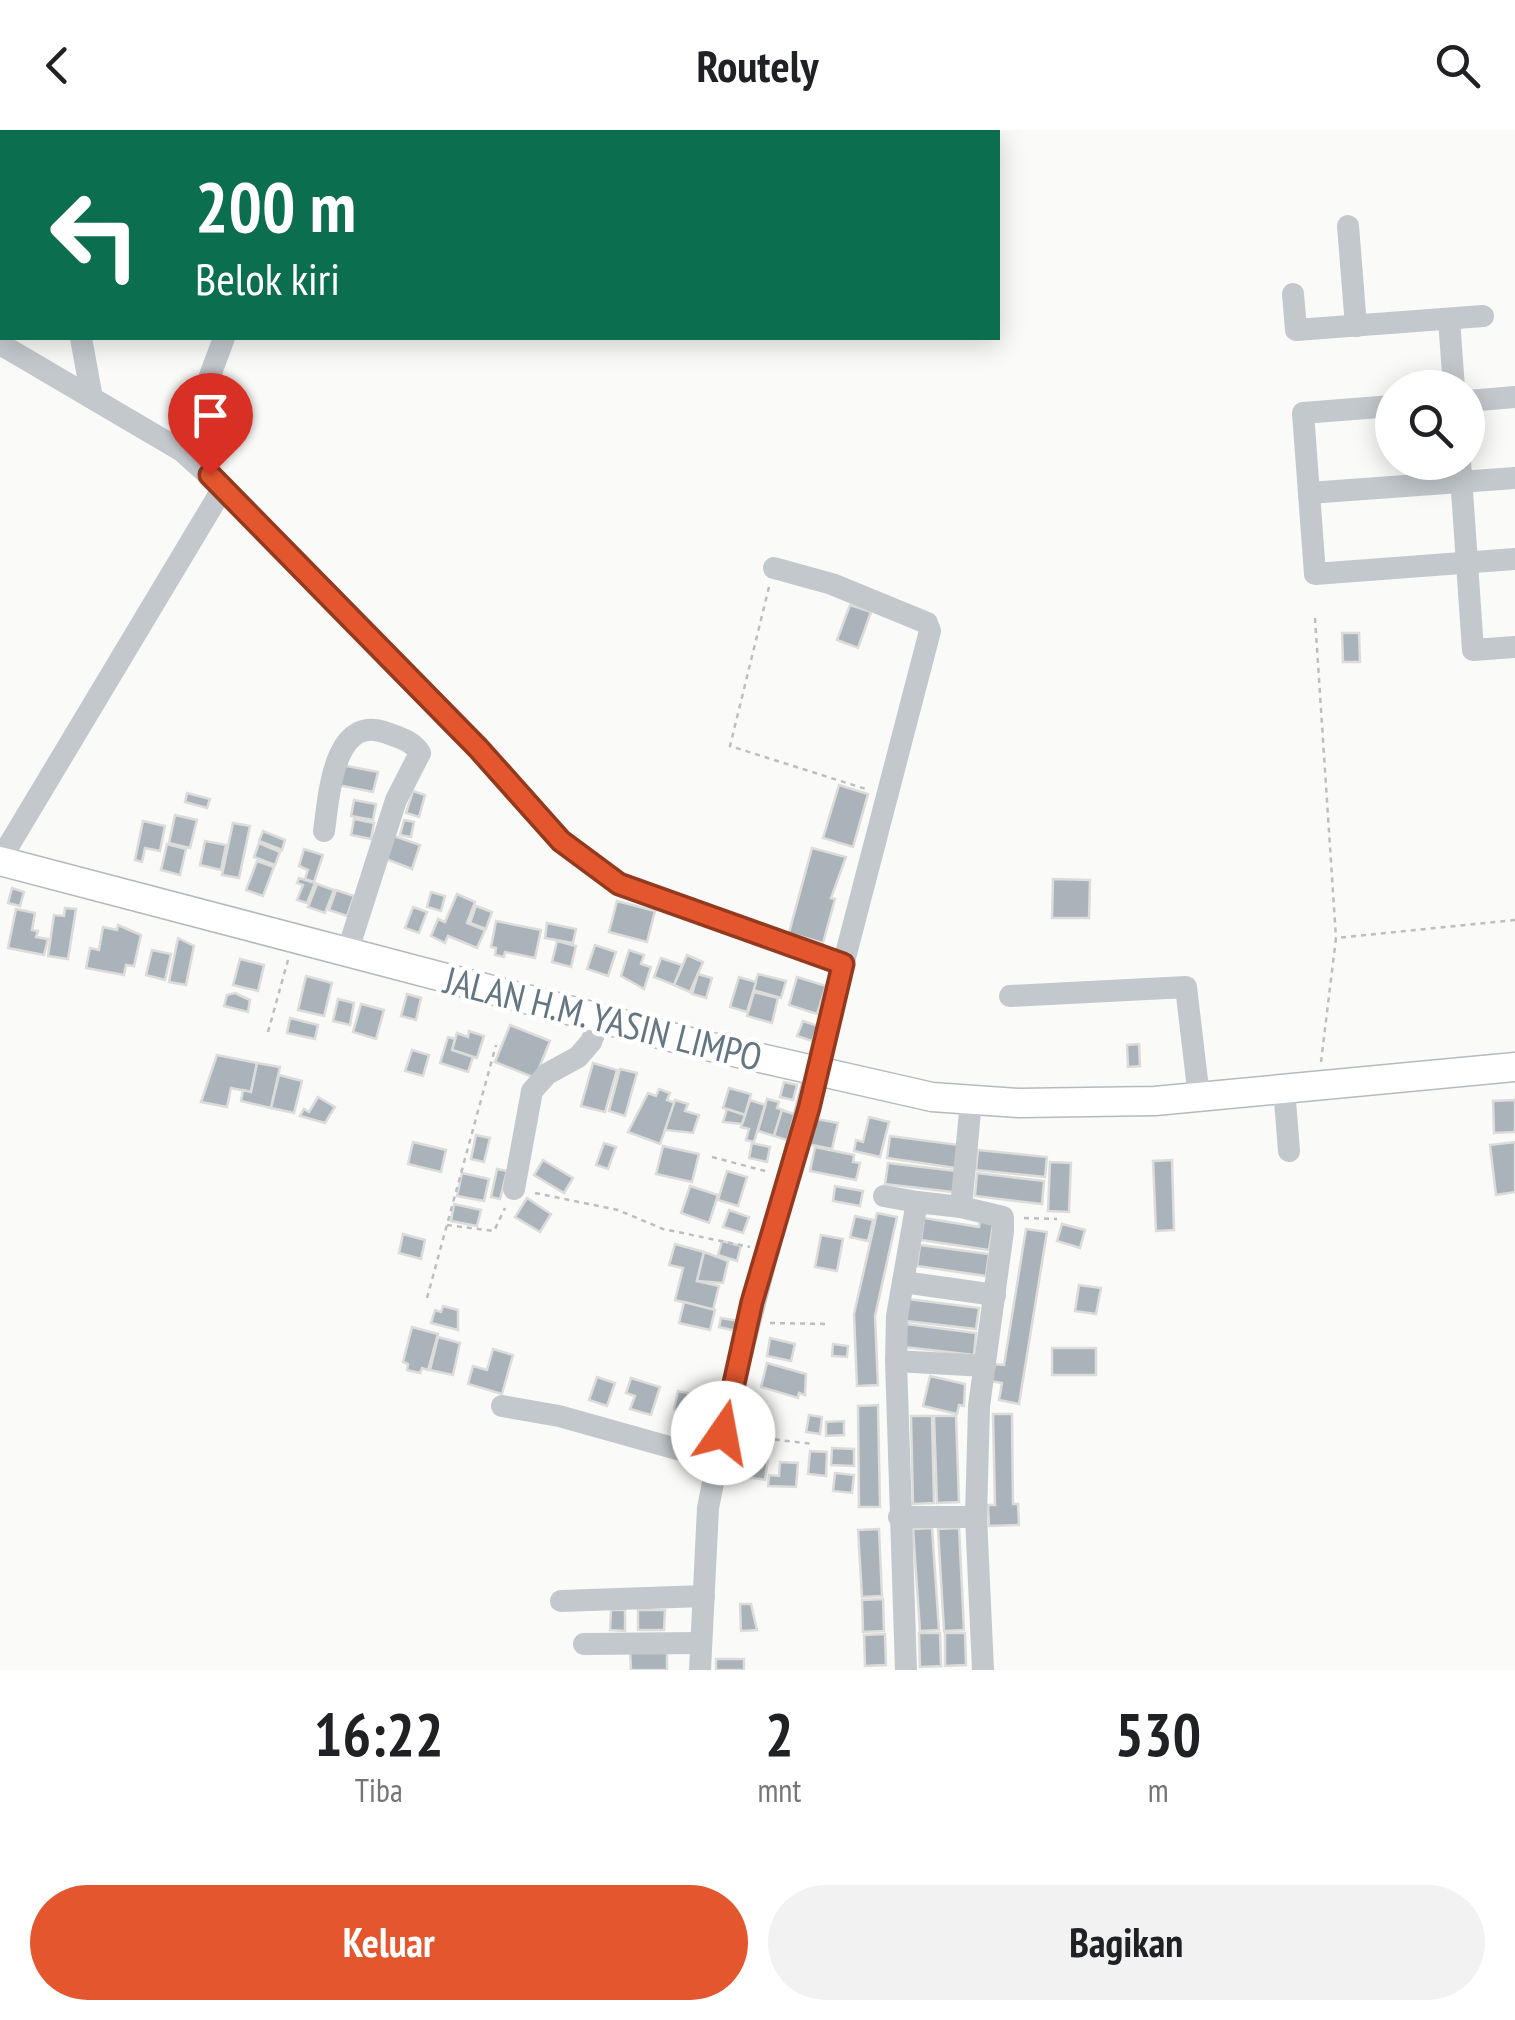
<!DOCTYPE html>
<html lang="id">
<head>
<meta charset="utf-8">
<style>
	:root { --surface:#fff; --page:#f2f2f2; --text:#202124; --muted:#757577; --accent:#e4572e }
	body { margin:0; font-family:"PT Sans Narrow",sans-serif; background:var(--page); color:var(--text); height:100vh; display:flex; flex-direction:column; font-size:38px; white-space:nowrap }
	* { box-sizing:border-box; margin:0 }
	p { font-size:32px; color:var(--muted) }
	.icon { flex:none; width:55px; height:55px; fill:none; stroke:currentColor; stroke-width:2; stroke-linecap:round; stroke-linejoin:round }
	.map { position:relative; height:1540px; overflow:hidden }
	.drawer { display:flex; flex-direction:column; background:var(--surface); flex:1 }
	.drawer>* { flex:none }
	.hud { position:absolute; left:0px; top:0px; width:1000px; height:210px; box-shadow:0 5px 25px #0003; background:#0b6e4f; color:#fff; overflow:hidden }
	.tools { position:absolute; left:1375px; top:240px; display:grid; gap:20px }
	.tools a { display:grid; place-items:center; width:110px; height:110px; border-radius:50%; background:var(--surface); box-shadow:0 5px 25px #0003; font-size:50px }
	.pin { position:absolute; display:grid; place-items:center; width:85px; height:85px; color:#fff; margin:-102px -42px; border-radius:50% 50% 50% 0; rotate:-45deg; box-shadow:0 0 10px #0007 }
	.pin .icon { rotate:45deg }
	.me { position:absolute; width:110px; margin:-55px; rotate:12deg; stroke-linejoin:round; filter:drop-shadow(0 0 8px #0008) }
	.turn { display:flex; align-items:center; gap:35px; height:210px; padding:0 30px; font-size:45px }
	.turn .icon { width:130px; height:130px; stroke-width:2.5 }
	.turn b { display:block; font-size:70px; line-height:85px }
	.eta { display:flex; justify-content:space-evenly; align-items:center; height:170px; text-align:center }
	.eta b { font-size:60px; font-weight:600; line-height:70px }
	.button { display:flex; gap:20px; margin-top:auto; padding:20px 30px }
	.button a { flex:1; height:115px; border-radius:60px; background:var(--accent); color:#fff; font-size:40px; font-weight:600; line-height:115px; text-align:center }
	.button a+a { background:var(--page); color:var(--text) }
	header { display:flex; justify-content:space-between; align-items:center; height:130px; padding:0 30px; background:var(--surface); font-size:45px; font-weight:600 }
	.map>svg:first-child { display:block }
</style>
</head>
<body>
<header><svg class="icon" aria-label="back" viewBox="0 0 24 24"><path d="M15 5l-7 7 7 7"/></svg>Routely<svg class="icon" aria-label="search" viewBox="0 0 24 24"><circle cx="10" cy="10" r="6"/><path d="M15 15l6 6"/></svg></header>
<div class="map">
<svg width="1515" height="1540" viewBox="0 0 1515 1540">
	<rect width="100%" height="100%" fill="#fafaf8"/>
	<g fill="#aab3b9" stroke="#dcdcda" stroke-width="2.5">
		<path d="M 850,475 L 871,482 L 858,518 L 837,510 Z"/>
		<path d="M 1342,503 L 1359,503 L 1360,532 L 1343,532 Z"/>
		<path d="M 342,635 L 378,642 L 373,662 L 338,655 Z"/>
		<path d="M 839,655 L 868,664 L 853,717 L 823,708 Z"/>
		<path d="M 413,661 L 425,665 L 419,687 L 406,683 Z"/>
		<path d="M 187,663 L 210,669 L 207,678 L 185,672 Z"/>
		<path d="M 354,670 L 376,674 L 373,690 L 351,686 Z"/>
		<path d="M 175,685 L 197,690 L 190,718 L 169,713 Z"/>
		<path d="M 354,689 L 374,693 L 371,709 L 351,705 Z"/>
		<path d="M 404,690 L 414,692 L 411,707 L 400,705 Z"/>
		<path d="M 143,691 L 165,696 L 160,721 L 145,718 L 142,732 L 135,730 Z"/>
		<path d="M 233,693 L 250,696 L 239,748 L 222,745 Z"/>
		<path d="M 263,701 L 285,710 L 282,720 L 259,711 Z"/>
		<path d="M 394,706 L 420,715 L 412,739 L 386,729 Z"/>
		<path d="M 205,711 L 226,715 L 221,740 L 200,735 Z"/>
		<path d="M 259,713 L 280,722 L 275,735 L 254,727 Z"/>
		<path d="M 167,714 L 186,719 L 180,745 L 161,740 Z"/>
		<path d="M 812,718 L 846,727 L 831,768 L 835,769 L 823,813 L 789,803 Z"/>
		<path d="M 304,719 L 323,725 L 314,752 L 305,749 L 308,740 L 299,736 Z"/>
		<path d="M 257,731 L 274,737 L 263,766 L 246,760 Z"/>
		<path d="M 299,748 L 315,753 L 307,773 L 297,770 L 303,755 L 297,753 Z"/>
		<path d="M 1053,749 L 1090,750 L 1089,788 L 1052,788 Z"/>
		<path d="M 317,754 L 334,760 L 325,783 L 308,777 Z"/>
		<path d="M 12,758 L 24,762 L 20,776 L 8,773 Z"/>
		<path d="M 336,760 L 354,766 L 347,786 L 329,780 Z"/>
		<path d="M 431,762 L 445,766 L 441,781 L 427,777 Z"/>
		<path d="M 457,764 L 475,772 L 467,793 L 485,800 L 477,818 L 448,806 L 445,813 L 431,806 L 438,789 L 445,792 Z"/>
		<path d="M 617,771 L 655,781 L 647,812 L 609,802 Z"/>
		<path d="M 476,776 L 492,782 L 486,799 L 470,793 Z"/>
		<path d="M 413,777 L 427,782 L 419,803 L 405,798 Z"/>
		<path d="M 65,778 L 76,779 L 68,829 L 48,826 L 54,785 L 64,786 Z"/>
		<path d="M 16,779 L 35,783 L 32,800 L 38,801 L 36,807 L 48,809 L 44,825 L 8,818 Z"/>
		<path d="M 496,791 L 541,800 L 535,828 L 505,822 L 504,827 L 495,825 L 496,818 L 491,817 Z"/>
		<path d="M 547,793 L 576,799 L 573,813 L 545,808 Z"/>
		<path d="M 118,795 L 141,805 L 134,836 L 126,835 L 124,845 L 86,838 L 90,818 L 99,820 L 103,797 L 117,800 Z"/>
		<path d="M 178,808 L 194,816 L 186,855 L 169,852 Z"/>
		<path d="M 557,811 L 576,816 L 571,837 L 552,832 Z"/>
		<path d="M 595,815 L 616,822 L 608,846 L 587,839 Z"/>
		<path d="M 152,820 L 171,824 L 165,850 L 146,845 Z"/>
		<path d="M 629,820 L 644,825 L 641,834 L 651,837 L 644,859 L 621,846 Z"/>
		<path d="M 687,825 L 703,832 L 690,862 L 674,855 Z"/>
		<path d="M 661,828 L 682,835 L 674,855 L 654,847 Z"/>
		<path d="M 240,829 L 264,835 L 258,861 L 233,855 Z"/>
		<path d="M 698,844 L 712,848 L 706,868 L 692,864 Z"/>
		<path d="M 758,844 L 786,851 L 781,868 L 753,860 Z"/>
		<path d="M 306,846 L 332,853 L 324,886 L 298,880 Z"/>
		<path d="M 739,847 L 756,852 L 747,882 L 730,877 Z"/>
		<path d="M 797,847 L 826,856 L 817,884 L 789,875 Z"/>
		<path d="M 754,862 L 778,868 L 772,893 L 747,886 Z"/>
		<path d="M 235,863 L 250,870 L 248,882 L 224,876 L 227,865 Z"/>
		<path d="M 407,864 L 421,868 L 416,890 L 401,886 Z"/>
		<path d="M 338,869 L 354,873 L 350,895 L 333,891 Z"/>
		<path d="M 361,874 L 384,880 L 376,909 L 353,902 Z"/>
		<path d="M 290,888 L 318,895 L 315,909 L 287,903 Z"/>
		<path d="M 803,891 L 818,896 L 812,911 L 797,906 Z"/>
		<path d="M 510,895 L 550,911 L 535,948 L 495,932 Z"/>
		<path d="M 469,901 L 484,906 L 477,928 L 452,920 L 457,903 L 468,907 Z"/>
		<path d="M 448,907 L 455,909 L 452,920 L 473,927 L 468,942 L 440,933 Z"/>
		<path d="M 1139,914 L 1140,936 L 1128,937 L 1127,915 Z"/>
		<path d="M 412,920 L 429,925 L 423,946 L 405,941 Z"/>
		<path d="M 217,925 L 257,933 L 251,962 L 231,958 L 227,977 L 201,972 Z"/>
		<path d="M 257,933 L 280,937 L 271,978 L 241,971 L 243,960 L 251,962 Z"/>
		<path d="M 593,933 L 617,940 L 605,982 L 581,976 Z"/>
		<path d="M 620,939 L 637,943 L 625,986 L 609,981 Z"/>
		<path d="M 279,945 L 302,951 L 294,983 L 271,978 Z"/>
		<path d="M 784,952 L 797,955 L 793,970 L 780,967 Z"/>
		<path d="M 729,958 L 751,964 L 745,985 L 723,978 Z"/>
		<path d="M 659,959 L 670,963 L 667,970 L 675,973 L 660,1014 L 628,1002 L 648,963 L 656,966 Z"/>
		<path d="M 318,967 L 335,977 L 325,993 L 300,986 L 304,979 L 309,982 Z"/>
		<path d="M 767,969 L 779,972 L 777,978 L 782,980 L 774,1006 L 758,1001 Z"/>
		<path d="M 675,970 L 688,974 L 685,981 L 699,985 L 693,1003 L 665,1000 Z"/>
		<path d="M 750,970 L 765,975 L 754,1012 L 746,1010 L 749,999 L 741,997 Z"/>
		<path d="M 1515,970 L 1515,1002 L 1494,1003 L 1493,971 Z"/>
		<path d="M 727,979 L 745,985 L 742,994 L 723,992 Z"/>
		<path d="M 782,980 L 797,985 L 790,1011 L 774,1006 Z"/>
		<path d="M 869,987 L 889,992 L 880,1027 L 854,1021 L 856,1010 L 863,1012 Z"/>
		<path d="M 812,988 L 838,993 L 832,1019 L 807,1014 Z"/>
		<path d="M 476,1005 L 490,1008 L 484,1032 L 471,1029 Z"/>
		<path d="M 890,1006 L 959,1015 L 956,1038 L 887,1028 Z"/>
		<path d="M 413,1012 L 446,1020 L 441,1042 L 408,1034 Z"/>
		<path d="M 1515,1012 L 1515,1062 L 1496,1065 L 1490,1015 Z"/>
		<path d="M 604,1013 L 616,1017 L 608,1039 L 596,1035 Z"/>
		<path d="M 752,1013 L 770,1017 L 767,1032 L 749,1028 Z"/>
		<path d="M 663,1016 L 699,1024 L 692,1052 L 656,1044 Z"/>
		<path d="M 815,1017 L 854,1025 L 853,1032 L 860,1033 L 856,1050 L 810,1041 Z"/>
		<path d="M 978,1020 L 1047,1027 L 1045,1047 L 976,1040 Z"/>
		<path d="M 543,1030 L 573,1048 L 564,1063 L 534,1045 Z"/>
		<path d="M 1172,1030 L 1174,1100 L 1156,1101 L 1153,1031 Z"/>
		<path d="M 1050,1032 L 1071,1033 L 1069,1082 L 1048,1081 Z"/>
		<path d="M 888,1033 L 956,1041 L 953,1062 L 885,1054 Z"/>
		<path d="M 497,1039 L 507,1041 L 500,1069 L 491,1067 Z"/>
		<path d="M 727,1041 L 747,1047 L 738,1076 L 718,1070 Z"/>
		<path d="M 462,1043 L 489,1049 L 484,1071 L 457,1066 Z"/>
		<path d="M 977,1043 L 1044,1051 L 1042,1074 L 975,1066 Z"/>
		<path d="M 690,1056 L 718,1065 L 709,1093 L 681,1083 Z"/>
		<path d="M 835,1056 L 863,1061 L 860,1076 L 833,1071 Z"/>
		<path d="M 527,1068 L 551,1084 L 540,1102 L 515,1087 Z"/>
		<path d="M 454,1074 L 481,1080 L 477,1096 L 451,1091 Z"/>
		<path d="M 729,1080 L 749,1087 L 743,1103 L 723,1097 Z"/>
		<path d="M 877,1083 L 897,1087 L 875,1186 L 878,1255 L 857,1256 L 854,1184 Z"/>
		<path d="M 855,1086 L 873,1090 L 868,1111 L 850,1107 Z"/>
		<path d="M 980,1087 L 994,1089 L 989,1120 L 921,1110 L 924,1088 L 979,1097 Z"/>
		<path d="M 1062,1094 L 1085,1100 L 1080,1118 L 1057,1111 Z"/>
		<path d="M 1026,1099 L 1047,1102 L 1019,1274 L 999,1270 L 1002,1253 L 990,1251 L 993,1234 L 1004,1235 Z"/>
		<path d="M 403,1104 L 425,1110 L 421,1129 L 399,1123 Z"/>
		<path d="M 821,1105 L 843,1109 L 837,1141 L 815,1137 Z"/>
		<path d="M 722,1111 L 741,1116 L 737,1131 L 718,1125 Z"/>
		<path d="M 675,1114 L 704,1122 L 697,1151 L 719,1156 L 713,1180 L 675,1170 L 683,1138 L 669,1135 Z"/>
		<path d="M 920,1115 L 989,1124 L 986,1146 L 917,1136 Z"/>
		<path d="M 704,1122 L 728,1131 L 723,1153 L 697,1151 Z"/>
		<path d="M 1079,1155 L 1101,1158 L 1096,1184 L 1075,1181 Z"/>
		<path d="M 908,1169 L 979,1178 L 976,1199 L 906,1191 Z"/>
		<path d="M 684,1172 L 715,1180 L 710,1200 L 679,1193 Z"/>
		<path d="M 443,1176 L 458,1180 L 458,1200 L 431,1193 L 435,1180 L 441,1182 Z"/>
		<path d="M 721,1188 L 739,1191 L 736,1201 L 719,1197 Z"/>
		<path d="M 906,1194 L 976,1203 L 974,1225 L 904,1217 Z"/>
		<path d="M 412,1197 L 438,1204 L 428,1240 L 422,1238 L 420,1243 L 407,1240 L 408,1234 L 403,1232 Z"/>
		<path d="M 438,1207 L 460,1213 L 453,1245 L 430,1240 Z"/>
		<path d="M 770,1208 L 795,1214 L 791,1231 L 767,1226 Z"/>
		<path d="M 833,1214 L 848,1216 L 847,1227 L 832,1226 Z"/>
		<rect x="1052" y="1218" width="44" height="27"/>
		<path d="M 493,1219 L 513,1225 L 502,1264 L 468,1254 L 473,1236 L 487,1240 Z"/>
		<path d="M 767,1233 L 806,1244 L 805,1265 L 799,1263 L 798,1268 L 761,1257 Z"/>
		<path d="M 930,1246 L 965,1254 L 964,1276 L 959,1275 L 957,1284 L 923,1276 Z"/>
		<path d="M 597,1247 L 615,1253 L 607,1276 L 589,1270 Z"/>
		<path d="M 631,1248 L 660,1257 L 651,1285 L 630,1279 L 635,1266 L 626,1263 Z"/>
		<path d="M 678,1261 L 711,1268 L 707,1287 L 674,1279 Z"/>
		<path d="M 878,1275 L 880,1377 L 859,1377 L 858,1276 Z"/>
		<path d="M 993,1284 L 1012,1284 L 1013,1374 L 1018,1374 L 1019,1395 L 989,1396 L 988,1375 L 995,1375 Z"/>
		<path d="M 679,1285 L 704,1290 L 700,1304 L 676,1298 Z"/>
		<path d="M 809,1285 L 822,1287 L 820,1304 L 806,1302 Z"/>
		<path d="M 911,1286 L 932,1286 L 934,1373 L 913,1374 Z"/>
		<path d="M 934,1286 L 956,1286 L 959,1372 L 937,1373 Z"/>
		<path d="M 844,1291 L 844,1305 L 826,1306 L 826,1292 Z"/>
		<path d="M 832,1318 L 854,1319 L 854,1336 L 831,1335 Z"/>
		<path d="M 810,1321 L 827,1322 L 826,1346 L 808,1344 Z"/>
		<path d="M 737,1324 L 768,1329 L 765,1350 L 734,1345 Z"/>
		<path d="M 780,1332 L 798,1333 L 796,1357 L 768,1356 L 769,1345 L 779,1346 Z"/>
		<path d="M 835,1343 L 854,1345 L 852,1363 L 833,1361 Z"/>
		<path d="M 932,1398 L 939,1500 L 920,1501 L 913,1399 Z"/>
		<path d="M 959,1398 L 964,1500 L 944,1501 L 938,1399 Z"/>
		<path d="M 879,1399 L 882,1466 L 862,1467 L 858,1400 Z"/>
		<path d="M 883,1469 L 884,1501 L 863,1502 L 862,1470 Z"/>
		<path d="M 740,1474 L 751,1474 L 757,1500 L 741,1501 Z"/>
		<path d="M 611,1480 L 625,1480 L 625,1501 L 610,1500 Z"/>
		<path d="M 638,1480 L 665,1480 L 664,1500 L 638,1500 Z"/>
		<path d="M 919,1503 L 940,1503 L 941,1536 L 920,1537 Z"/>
		<path d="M 945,1503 L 965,1503 L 966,1535 L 945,1536 Z"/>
		<path d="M 885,1504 L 886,1535 L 865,1536 L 864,1505 Z"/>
		<path d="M 667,1517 L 667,1540 L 631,1540 L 630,1518 Z"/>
		<rect x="716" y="1529" width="28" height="11"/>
	</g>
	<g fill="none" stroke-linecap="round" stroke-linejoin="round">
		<defs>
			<path id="major" d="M 0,731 L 694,913 L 932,967 L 1019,973 L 1155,971 L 1515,937"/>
		</defs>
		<use href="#major" stroke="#b5babe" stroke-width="31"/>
		<g stroke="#bbbfc2" stroke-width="2.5" stroke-dasharray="5 5" stroke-linecap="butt">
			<path d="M 769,457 L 730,616 L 869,660"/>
			<path d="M 1315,488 L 1336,808"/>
			<path d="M 268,902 L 288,830"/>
			<path d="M 1321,932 L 1336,808 L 1515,790"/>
			<path d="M 712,1027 L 769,1042"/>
			<path d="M 535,1063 L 618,1080 L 663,1099 L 750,1117"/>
			<path d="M 1024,1088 L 1057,1089"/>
			<path d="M 447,1095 L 494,1101 L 505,1078"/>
			<path d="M 427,1168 L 496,915"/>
			<path d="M 770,1193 L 828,1194"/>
			<path d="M 745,1306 L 813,1314"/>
		</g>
		<g stroke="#c3c8cc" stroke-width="22">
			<path d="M 94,2 L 95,0"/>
			<path d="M 288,2 L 289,0"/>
			<path d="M 1348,96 L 1356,196"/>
			<path d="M 1293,164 L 1296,200 L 1483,186"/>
			<path d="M 1449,189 L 1454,258"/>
			<path d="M 81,208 L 92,268"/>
			<path d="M 0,214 L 182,321 L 223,358 L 0,730"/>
			<path d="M 1468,271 L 1515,267"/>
			<path d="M 1392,276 L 1303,283 L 1315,444 L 1515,429"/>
			<path d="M 182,321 L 224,208"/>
			<path d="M 1460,332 L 1473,520 L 1515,517"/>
			<path d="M 223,358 L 478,618 L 561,711 L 619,753 L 843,835"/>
			<path d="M 1309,363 L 1515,348"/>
			<path d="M 324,701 C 329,667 333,582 387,603 C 400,608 413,611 420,623 L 396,670 L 347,823"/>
			<path d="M 1010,866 L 1186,857 L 1199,967"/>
			<path d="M 1284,958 L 1289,1021"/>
			<path d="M 514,1059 L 532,961 L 547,944 L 578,927 L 591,912 L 601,886"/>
			<path d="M 884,1066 L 917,1072"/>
			<path d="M 961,1077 L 1003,1087 L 1003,1101 L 979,1276 L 976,1387 L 983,1540"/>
			<path d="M 903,1152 L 995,1165"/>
			<path d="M 896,1231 L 985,1236"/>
			<path d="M 502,1276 L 559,1286 L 716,1330"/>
			<path d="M 899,1387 L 976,1387"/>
			<path d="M 561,1471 L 704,1466"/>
			<path d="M 584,1514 L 701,1513"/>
			<path d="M 700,1540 L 708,1378 L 728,1277 L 930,501 L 927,493 L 832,454 L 774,438"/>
			<path d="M 906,1540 L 896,1231 L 897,1186 L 917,1072 L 961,1077 L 971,971"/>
		</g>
		<use href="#major" stroke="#fff" stroke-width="28"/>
	</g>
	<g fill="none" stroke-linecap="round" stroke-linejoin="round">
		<defs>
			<path id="route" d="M 210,345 L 478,618 L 561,711 L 619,754 L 843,834 L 809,978 L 752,1172 L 723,1303"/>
		</defs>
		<use href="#route" stroke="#94391e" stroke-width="25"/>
		<use href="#route" stroke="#e4572e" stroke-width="18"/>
	</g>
	<g text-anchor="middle" stroke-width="10" stroke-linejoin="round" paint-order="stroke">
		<g font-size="38" fill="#657683" stroke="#fff">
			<text transform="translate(603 889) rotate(14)" y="13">JALAN H.M. YASIN LIMPO</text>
		</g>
	</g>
</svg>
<div class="tools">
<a><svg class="icon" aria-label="search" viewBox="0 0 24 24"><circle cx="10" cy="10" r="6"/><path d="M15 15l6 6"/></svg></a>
</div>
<div class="pin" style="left:210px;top:345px;background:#d93025"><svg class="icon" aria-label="arrive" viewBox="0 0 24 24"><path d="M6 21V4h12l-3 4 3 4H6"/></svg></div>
<svg class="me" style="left:723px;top:1303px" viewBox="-20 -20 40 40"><circle r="19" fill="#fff"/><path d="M0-13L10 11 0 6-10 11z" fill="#e4572e"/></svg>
<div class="hud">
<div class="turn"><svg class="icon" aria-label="left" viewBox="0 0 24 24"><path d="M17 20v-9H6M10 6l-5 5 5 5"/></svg><div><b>200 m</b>Belok kiri</div></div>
</div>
</div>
<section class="drawer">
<div class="eta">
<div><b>16:22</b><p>Tiba</p></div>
<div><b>2</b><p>mnt</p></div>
<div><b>530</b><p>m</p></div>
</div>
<div class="button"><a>Keluar</a><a>Bagikan</a></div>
</section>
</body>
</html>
